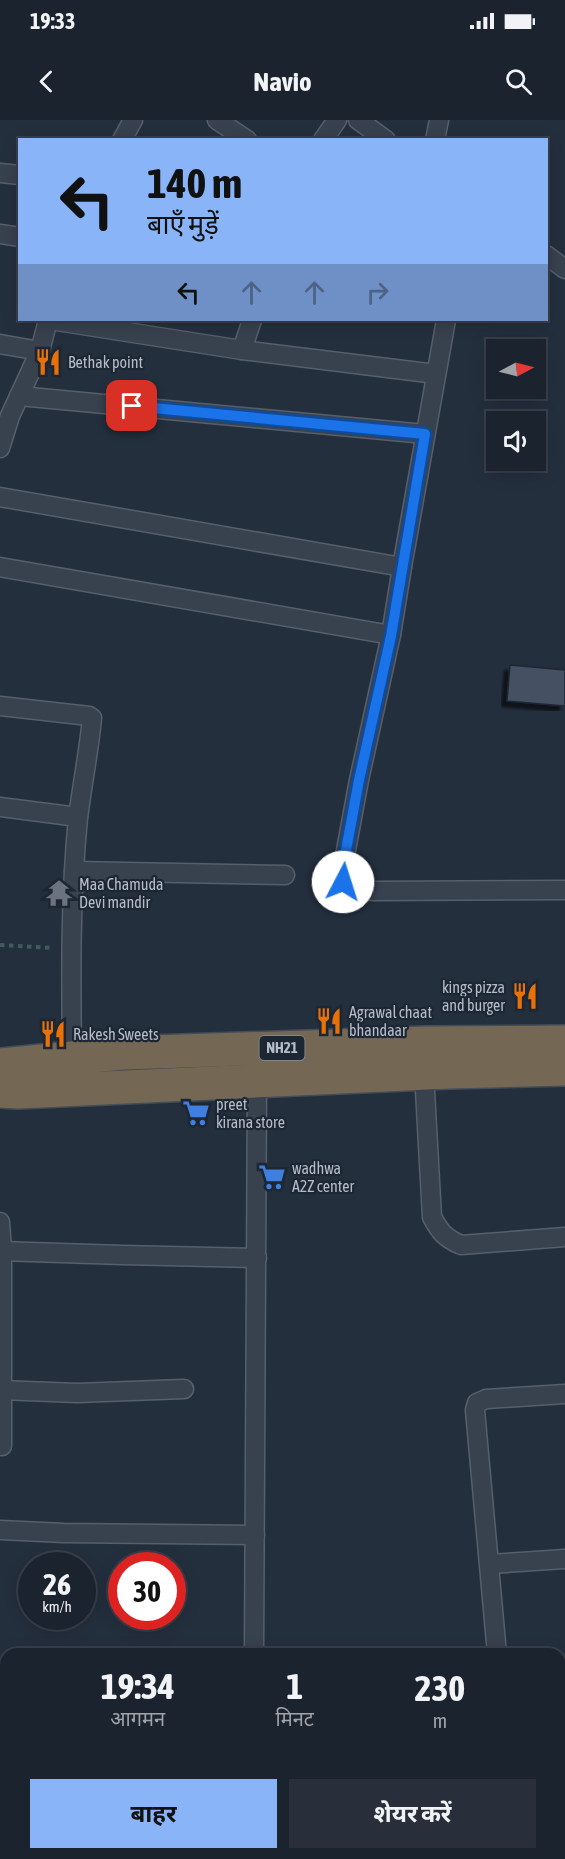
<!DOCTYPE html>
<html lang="hi">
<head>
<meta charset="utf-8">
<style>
	:root { --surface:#1b232e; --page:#282f3a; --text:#f1f3f6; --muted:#a0a4aa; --line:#39404a; --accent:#8ab4f8 }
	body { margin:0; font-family:"Asap Condensed","Noto Sans Devanagari",sans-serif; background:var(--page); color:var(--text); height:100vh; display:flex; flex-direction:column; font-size:22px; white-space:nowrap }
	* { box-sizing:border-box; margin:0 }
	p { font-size:20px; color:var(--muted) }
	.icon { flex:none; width:33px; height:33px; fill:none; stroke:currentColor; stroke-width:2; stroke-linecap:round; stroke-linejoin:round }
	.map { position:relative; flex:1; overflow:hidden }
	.side { position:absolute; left:0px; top:1528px; width:566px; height:212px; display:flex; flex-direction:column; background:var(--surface); border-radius:18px 18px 0 0; box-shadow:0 3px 15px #0003,0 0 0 2px var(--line) }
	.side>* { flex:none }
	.guide { position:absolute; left:18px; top:18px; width:530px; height:183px; border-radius:0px; box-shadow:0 3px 15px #0003,0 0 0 2px var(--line); background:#8ab4f8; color:#111; overflow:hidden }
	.needle { width:39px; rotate:83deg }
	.controls { position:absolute; left:486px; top:219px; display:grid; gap:12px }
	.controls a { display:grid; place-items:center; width:60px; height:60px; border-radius:0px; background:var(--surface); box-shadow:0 3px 15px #0003,0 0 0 2px var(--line); font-size:30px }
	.speed { position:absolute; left:18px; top:1432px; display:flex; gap:12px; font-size:30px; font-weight:700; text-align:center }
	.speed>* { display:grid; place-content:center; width:78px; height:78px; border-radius:50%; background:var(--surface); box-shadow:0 3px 15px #0003,0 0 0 2px var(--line); line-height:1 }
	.speed small { font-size:15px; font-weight:400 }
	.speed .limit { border:9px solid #d22; background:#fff; color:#111 }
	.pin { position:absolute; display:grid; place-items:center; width:51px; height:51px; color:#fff; margin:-26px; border-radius:12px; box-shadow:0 3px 9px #0006 }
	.me { position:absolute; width:66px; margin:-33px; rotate:5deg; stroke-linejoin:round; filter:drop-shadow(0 0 4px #0008) }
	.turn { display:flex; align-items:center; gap:21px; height:126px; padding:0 30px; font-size:27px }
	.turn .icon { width:78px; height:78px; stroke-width:2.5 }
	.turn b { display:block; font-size:42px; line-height:51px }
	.lanes { display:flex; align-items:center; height:57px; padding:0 30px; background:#0003; justify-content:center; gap:30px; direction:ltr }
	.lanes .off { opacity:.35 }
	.eta { display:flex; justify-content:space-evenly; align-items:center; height:102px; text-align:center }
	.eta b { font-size:36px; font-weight:700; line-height:42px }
	.action { display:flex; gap:12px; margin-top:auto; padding:12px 30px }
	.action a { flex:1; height:69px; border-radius:0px; background:var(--accent); color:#111; font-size:24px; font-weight:700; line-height:69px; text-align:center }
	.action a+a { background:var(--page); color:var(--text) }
	.status { display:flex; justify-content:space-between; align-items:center; height:42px; padding:0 30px; background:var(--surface); direction:ltr }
	.status svg { height:16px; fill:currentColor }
	header { display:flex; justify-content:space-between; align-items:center; height:78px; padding:0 30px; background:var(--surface); font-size:27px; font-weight:700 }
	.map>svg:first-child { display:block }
</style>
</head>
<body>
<div class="status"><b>19:33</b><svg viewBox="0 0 49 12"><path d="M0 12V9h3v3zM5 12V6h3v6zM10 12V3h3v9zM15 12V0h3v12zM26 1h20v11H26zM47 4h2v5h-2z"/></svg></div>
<header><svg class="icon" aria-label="back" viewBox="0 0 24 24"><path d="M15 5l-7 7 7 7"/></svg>Navio<svg class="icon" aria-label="search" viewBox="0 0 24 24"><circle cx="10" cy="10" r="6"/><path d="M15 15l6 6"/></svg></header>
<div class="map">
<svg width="565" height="1739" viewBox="0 0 565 1739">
	<defs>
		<filter id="shadow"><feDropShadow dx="-5.5" dy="5.5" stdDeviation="1.5" flood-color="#0009"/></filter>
	</defs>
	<rect width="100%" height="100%" fill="#242f3e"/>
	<path fill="#455162" stroke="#1f2835" stroke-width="1.5" filter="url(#shadow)" d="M 510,545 L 565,550 L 565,586 L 507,581 Z"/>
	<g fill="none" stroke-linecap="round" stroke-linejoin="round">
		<defs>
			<g id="street">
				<path d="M 217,0 L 247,20"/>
				<path d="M 358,0 L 386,20"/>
				<path d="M 122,20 L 133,0"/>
				<path d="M 323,20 L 337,0"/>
				<path d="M 435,20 L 439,0"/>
				<path d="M 0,53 L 20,55"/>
				<path d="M 0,114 L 20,117"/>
				<path d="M 546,135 L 565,149"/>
				<path d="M 50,200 L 242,230 L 436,254"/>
				<path d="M 446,200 L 402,447 L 391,515 L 359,660 L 342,752 L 345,766 L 372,771 L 564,770"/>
				<path d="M 0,224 L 40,231"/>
				<path d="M 242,230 L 252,200"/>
				<path d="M 19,276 L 425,314"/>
				<path d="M 0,328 L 10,296 L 40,231 L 48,200"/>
				<path d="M 0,377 L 402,447"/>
				<path d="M 0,447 L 391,515"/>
				<path d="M 0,586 L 89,596 L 92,598 C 89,631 82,665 78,698 C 70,778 71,858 72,938"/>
				<path d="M 0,687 L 78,697"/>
				<path d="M 74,751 L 285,755"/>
				<path d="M 424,953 L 432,1097 C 440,1112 445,1118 461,1125 L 565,1117"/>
				<path d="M 0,1102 L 2,1130 L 2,1326"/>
				<path d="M 0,1131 L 122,1135 L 257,1138"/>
				<path d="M 0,1270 L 77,1273 L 184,1269"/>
				<path d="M 0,1410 L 64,1413 L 255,1415"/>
				<path d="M 490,1444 L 565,1439"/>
				<path d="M 254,1534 L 257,961"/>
				<path d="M 497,1534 L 475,1290 L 477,1283 L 486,1279 L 565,1274"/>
				<path d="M 0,1582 L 6,1582"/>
				<path d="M 560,1589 L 565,1589"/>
				<path d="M 0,1723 L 6,1723"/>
				<path d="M 151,1734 L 151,1739"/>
				<path d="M 181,1734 L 238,1739"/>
				<path d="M 514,1734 L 514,1739"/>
				<path d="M 252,1739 L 252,1734"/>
			</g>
			<g id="highway">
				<path d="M 0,945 L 122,933 L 426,923 L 565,922"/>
				<path d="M 0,971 L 18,972 L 449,952 L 565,949"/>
			</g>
		</defs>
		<use href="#street" stroke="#565f6c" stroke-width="21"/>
		<use href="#highway" stroke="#434c59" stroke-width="36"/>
		<path stroke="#44595c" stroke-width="4" stroke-dasharray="4.5 4.5" stroke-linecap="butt" d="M 0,825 L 52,828"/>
		<use href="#street" stroke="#38414e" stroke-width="18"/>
		<use href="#highway" stroke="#746855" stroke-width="33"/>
	</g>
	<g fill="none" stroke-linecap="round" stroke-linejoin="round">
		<defs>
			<path id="route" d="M 132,286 L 425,314 L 391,516 L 359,660 L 342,752 L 343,762"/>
		</defs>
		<use href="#route" stroke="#114b97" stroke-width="15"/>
		<use href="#route" stroke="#1a73e8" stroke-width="10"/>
	</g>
	<defs>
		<symbol id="restaurant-bare" viewBox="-9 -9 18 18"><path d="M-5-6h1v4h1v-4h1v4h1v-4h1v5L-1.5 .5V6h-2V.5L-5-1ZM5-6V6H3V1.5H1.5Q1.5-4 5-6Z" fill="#e8710a" stroke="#1d2633" stroke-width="2.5" paint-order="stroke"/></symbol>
		<symbol id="temple-bare" viewBox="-9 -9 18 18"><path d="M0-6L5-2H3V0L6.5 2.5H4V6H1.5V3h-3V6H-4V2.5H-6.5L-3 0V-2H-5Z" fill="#6b7280" stroke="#1d2633" stroke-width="2.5" paint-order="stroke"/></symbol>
		<symbol id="supermarket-bare" viewBox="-9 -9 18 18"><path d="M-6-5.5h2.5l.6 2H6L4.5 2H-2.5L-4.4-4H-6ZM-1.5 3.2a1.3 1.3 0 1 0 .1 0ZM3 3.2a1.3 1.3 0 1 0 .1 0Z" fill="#3f7fe0" stroke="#1d2633" stroke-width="2.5" paint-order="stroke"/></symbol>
	</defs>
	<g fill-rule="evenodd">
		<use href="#restaurant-bare" x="29" y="223" width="38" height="38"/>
		<use href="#temple-bare" x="40" y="754" width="38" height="38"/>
		<use href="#restaurant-bare" x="506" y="857" width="38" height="38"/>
		<use href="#restaurant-bare" x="310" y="882" width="38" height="38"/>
		<use href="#restaurant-bare" x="34" y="895" width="38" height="38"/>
		<use href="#supermarket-bare" x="177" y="974" width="38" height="38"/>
		<use href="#supermarket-bare" x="253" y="1038" width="38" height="38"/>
	</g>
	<g text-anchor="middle" stroke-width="4.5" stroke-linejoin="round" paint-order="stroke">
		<rect fill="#1d2633" stroke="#878f9c" stroke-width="1.5" x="259.5" y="916" width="45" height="24" rx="4.5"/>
		<g font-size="15" font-weight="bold" fill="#b4bcc9">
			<text x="282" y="933">NH21</text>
		</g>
		<g font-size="16" fill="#b4bcc9" stroke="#1d2633" text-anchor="start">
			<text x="68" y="248">Bethak point</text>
			<text x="79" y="770">Maa Chamuda<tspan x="79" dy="18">Devi mandir</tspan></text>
			<text x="505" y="873" text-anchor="end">kings pizza<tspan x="505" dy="18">and burger</tspan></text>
			<text x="349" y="898">Agrawal chaat<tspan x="349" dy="18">bhandaar</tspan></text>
			<text x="73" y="920">Rakesh Sweets</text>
			<text x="216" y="990">preet<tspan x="216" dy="18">kirana store</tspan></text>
			<text x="292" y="1054">wadhwa<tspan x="292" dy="18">A2Z center</tspan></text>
		</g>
	</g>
</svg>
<div class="controls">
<a><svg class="needle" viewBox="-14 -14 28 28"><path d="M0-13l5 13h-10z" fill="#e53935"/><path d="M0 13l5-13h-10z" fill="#a0a4aa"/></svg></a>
<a><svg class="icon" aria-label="sound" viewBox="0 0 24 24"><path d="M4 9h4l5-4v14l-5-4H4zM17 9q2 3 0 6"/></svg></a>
</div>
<div class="speed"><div>26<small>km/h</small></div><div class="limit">30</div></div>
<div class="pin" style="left:132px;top:286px;background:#d93025"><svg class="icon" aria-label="arrive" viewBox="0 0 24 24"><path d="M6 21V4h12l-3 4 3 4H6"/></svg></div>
<svg class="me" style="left:343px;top:762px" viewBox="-20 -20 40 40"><circle r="19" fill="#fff"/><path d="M0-13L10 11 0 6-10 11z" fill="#1a73e8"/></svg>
<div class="guide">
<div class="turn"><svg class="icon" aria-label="left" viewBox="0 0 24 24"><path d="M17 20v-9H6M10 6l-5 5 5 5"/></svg><div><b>140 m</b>बाएँ मुड़ें</div></div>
<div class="lanes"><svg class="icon" aria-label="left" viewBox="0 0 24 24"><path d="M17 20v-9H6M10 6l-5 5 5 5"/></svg><svg class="icon off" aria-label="ahead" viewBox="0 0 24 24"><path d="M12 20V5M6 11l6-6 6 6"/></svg><svg class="icon off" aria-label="ahead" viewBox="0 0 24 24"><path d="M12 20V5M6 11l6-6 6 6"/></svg><svg class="icon off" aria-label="right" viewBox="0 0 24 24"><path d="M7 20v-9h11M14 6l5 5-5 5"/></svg></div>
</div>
<section class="side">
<div class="eta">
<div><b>19:34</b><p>आगमन</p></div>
<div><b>1</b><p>मिनट</p></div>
<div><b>230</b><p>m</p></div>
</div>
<div class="action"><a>बाहर</a><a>शेयर करें</a></div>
</section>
</div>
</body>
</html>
